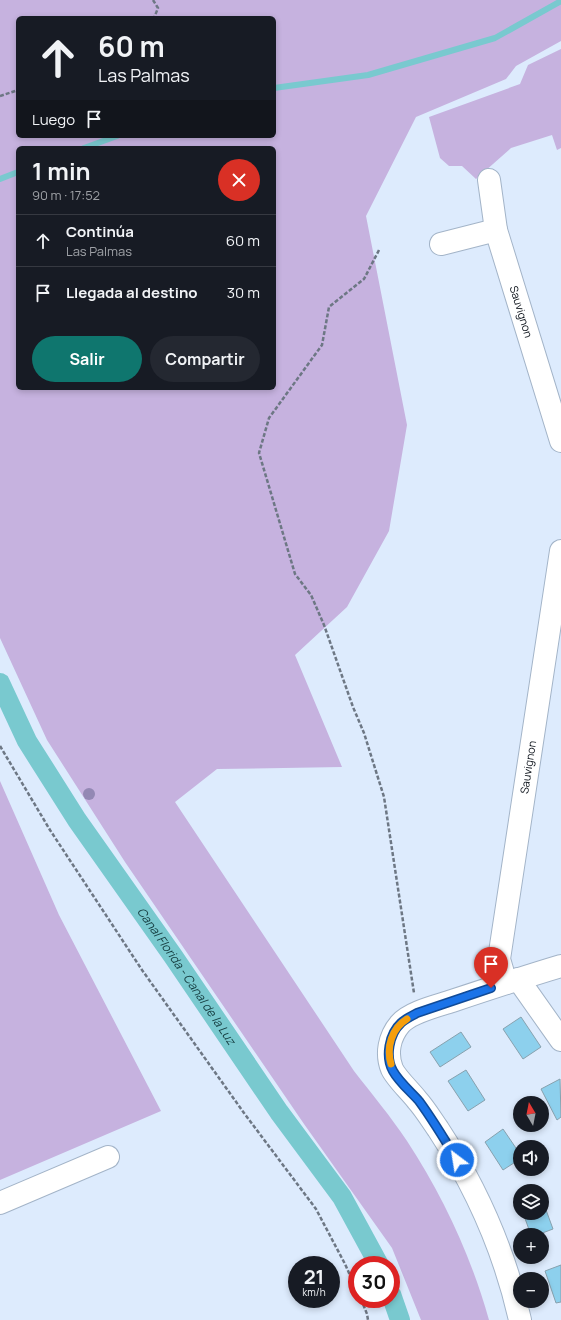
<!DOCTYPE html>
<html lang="es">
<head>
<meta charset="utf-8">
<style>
	:root { --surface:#171b24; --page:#242831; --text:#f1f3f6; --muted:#9ea1a6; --line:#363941; --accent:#0f766e }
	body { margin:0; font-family:Manrope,sans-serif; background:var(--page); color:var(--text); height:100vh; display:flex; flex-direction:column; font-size:15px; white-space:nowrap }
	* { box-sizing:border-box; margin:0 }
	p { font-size:13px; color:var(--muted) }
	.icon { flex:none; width:22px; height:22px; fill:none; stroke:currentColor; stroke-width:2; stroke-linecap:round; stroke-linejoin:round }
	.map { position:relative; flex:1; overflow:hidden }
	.panel { position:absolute; left:16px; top:146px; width:260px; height:244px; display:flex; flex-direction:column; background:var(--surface); border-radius:6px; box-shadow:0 2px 6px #0003 }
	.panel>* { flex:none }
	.banner { position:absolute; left:16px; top:16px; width:260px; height:122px; border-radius:6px; box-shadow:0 2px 6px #0003; background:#171b24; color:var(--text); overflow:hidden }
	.needle { width:26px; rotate:350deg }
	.buttons { position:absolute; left:513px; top:1096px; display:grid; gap:8px }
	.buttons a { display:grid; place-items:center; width:36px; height:36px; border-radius:50%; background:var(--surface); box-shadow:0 2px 6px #0003; font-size:20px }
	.speed { position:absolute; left:288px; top:1256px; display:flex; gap:8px; font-size:20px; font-weight:700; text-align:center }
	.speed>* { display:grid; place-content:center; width:52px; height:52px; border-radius:50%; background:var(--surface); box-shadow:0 2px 6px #0003; line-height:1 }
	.speed small { font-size:10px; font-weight:400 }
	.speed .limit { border:6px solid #d22; background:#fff; color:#111 }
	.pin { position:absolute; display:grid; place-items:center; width:34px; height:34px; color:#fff; margin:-41px -17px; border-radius:50% 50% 50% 0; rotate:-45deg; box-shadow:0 0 4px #0007 }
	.pin .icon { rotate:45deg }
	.me { position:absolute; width:44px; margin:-22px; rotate:329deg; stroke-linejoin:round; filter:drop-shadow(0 0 3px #0008) }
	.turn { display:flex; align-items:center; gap:14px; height:84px; padding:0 16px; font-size:18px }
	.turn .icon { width:52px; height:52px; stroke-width:2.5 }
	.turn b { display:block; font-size:28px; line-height:34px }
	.then { display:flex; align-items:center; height:38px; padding:0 16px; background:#0003; gap:8px; font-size:15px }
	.round { display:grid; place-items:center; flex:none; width:42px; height:42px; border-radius:21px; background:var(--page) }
	.overview { display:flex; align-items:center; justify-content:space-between; height:68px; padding:0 16px }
	h1 { font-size:24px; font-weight:700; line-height:30px }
	.action { display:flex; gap:8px; margin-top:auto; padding:8px 16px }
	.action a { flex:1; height:46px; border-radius:24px; background:var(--accent); color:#fff; font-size:16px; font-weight:700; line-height:46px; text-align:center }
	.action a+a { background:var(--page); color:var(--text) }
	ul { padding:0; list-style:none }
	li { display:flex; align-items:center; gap:12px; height:52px; padding:0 16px; border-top:1px solid var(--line) }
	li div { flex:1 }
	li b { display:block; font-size:15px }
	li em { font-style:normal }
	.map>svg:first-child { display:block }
</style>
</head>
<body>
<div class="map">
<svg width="561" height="1320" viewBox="0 0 561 1320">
	<rect width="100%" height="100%" fill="#ddebfd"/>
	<g fill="#c6b2df" fill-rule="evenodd">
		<path d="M 0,0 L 561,0 L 561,41 L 516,66 L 506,79 L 416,117 L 366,216 L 407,425 L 389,531 L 347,607 L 295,655 L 342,767 L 217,769 L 175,802 L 354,1071 C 372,1094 391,1117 407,1141 C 443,1196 471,1256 489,1320 L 421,1320 L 392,1248 L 304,1124 L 125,862 L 47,740 L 0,638 ZM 18,18 L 274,18 L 274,136 L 18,136 ZM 18,148 L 274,148 L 274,388 L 18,388 Z"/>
		<path d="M 561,49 L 561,148 L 557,150 L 552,135 L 511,148 L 476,179 L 462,166 L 449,166 L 440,158 L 429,117 L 520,84 L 528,65 Z"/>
		<path d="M 0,781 L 59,915 L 161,1111 L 0,1180 Z"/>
	</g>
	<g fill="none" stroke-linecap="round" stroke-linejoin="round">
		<g stroke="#79c9cf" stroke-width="6">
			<path d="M 274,88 L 368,75 L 495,38 L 561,1"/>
			<path d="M 84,148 L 117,136"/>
			<path d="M 0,179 L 18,172"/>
		</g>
		<g stroke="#79c9cf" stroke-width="20">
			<path id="s1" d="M 0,683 L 27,741 L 77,820 L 173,956 L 279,1112 L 342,1197 L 379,1265"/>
			<path d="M 391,1294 L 400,1320"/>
		</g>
	</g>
	<g fill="#8dd0ed" stroke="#87a1ae">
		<path d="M 521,1017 L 541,1047 L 523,1059 L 503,1029 Z"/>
		<path d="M 461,1032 L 471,1047 L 440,1067 L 430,1052 Z"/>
		<path d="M 466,1070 L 485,1100 L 468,1111 L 448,1081 Z"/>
		<path d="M 560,1079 L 561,1117 L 557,1120 L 541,1089 Z"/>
		<path d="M 503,1129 L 520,1154 L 520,1159 L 503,1170 L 485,1142 Z"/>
		<path d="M 542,1199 L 553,1229 L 537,1235 L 531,1235 L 523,1213 L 542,1213 Z"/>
		<path d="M 561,1265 L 561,1302 L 556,1303 L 545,1271 Z"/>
	</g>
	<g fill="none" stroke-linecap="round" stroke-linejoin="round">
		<defs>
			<g id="minor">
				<path id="s2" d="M 489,180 L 496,230 L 561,441"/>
				<path d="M 441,244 L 496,230"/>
				<path d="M 518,979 L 561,1040"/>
				<path id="s3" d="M 506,983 L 499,959 L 561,551"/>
				<path d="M 0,1203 L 108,1157"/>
				<path d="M 520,1320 C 505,1253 476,1187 438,1129 C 431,1119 425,1109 417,1100 C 411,1092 396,1078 392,1069 C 386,1054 389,1037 400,1024 C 410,1012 437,1006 452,1001 C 488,989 524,977 561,966"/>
			</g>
		</defs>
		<use href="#minor" stroke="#a3b4c8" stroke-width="24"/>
		<g stroke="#6d7784" stroke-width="2.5" stroke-dasharray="4 2" stroke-linecap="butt">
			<path d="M 153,0 L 158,8 L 154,18"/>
			<path d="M 0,96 L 18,90"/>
			<path d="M 379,250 L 364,279 L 329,307 L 322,345 L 269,418 L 259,453 L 295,574 L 311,595 L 324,625 L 353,707 L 364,733 L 384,797 L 414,993"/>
			<path d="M 0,746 L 50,830 L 142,970 L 244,1113 L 316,1209 L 345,1264 L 357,1291"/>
			<path d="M 361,1299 L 367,1314 L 368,1320"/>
		</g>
		<use href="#minor" stroke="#fff" stroke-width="22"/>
	</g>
	<circle fill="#9388b4" cx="89" cy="794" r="6"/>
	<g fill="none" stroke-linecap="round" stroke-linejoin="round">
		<defs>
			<path id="route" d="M 457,1160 C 445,1140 433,1120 419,1101 C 411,1092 399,1082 393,1071 C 385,1057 389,1034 401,1023 C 405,1019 412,1016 417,1013 L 491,988"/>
		</defs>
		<use href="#route" stroke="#114b97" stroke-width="10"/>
		<use href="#route" stroke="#1a73e8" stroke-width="7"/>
		<path stroke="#f59e0b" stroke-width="7" d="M 391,1064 C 386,1047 392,1028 407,1019"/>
	</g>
	<g text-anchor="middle" stroke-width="3" stroke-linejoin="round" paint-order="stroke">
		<g font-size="11" fill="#0e141c" stroke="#fff">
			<text dy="4" stroke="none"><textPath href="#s2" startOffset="136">Sauvignon</textPath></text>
			<text dy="4" stroke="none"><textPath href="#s3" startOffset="219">Sauvignon</textPath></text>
		</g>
		<g font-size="12" font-style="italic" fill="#143b3e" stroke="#fff">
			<text dy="4" stroke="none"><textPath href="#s1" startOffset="348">Canal Florida - Canal de la Luz</textPath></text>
		</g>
	</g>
</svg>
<div class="buttons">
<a><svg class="needle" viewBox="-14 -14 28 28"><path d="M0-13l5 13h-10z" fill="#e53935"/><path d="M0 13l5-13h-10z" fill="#9ea1a6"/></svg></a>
<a><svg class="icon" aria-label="sound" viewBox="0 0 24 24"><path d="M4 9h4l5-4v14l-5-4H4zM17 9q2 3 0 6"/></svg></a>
<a><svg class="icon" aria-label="layers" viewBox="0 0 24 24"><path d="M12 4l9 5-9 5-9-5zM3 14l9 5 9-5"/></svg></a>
<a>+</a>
<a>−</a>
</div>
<div class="speed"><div>21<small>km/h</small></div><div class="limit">30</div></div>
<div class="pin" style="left:491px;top:988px;background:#d93025"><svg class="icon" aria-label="arrive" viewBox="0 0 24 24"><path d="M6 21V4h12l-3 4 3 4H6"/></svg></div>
<svg class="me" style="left:457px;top:1160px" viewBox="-20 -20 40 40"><circle r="17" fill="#1a73e8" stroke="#fff" stroke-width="3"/><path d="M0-11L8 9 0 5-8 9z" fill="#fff"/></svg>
<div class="banner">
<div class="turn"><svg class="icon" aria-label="ahead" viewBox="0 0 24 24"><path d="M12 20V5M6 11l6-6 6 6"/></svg><div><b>60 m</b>Las Palmas</div></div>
<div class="then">Luego<svg class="icon" aria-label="arrive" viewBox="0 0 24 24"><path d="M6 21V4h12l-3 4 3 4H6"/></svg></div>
</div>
<section class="panel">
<div class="overview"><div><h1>1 min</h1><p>90 m · 17:52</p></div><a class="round" style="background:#d93025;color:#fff"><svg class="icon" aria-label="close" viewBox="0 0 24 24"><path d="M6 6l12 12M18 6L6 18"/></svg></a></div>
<ul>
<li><svg class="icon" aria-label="ahead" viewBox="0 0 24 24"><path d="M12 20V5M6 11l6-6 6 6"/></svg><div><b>Continúa</b><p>Las Palmas</p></div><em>60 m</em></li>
<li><svg class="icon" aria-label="arrive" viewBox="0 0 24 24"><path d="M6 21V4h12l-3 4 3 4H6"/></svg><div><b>Llegada al destino</b></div><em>30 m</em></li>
</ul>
<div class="action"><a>Salir</a><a>Compartir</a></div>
</section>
</div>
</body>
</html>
